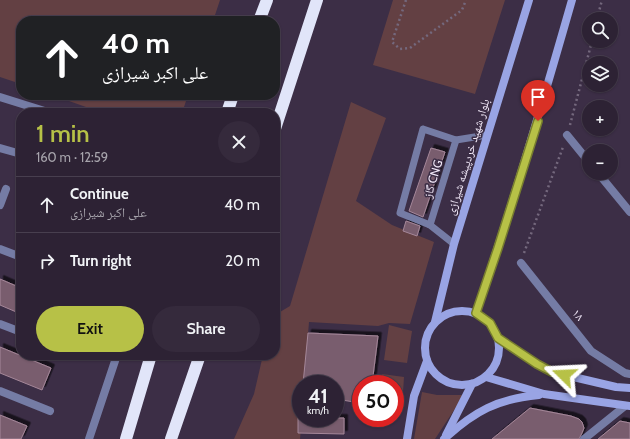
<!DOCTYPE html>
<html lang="en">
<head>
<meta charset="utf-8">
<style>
	:root { --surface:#2d2234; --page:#352a3c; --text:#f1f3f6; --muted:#a7a4ac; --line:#483f4f; --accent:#b7c147 }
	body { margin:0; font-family:Cabin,"Noto Naskh Arabic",sans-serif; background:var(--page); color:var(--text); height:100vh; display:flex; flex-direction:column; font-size:15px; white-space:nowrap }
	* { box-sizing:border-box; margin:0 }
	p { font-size:13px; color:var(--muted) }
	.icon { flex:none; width:22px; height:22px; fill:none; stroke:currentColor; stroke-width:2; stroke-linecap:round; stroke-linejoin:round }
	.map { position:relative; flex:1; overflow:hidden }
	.panel { position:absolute; left:16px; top:108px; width:264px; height:252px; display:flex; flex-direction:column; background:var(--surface); border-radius:16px; box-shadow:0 1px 3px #0004,0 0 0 1px var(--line) }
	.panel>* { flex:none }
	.guide { position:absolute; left:16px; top:16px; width:264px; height:84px; border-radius:16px; box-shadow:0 1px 3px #0004,0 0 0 1px var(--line); background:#202124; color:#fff; overflow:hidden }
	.controls { position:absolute; left:582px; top:12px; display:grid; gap:8px }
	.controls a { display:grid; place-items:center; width:36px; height:36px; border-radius:50%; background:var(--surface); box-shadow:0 1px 3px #0004,0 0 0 1px var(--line); font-size:20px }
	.speed { position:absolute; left:292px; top:375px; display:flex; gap:8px; font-size:20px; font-weight:700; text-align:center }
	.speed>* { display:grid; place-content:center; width:52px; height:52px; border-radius:50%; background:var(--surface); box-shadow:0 1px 3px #0004,0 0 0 1px var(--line); line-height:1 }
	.speed small { font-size:10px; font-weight:400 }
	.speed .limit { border:6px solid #d22; background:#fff; color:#111 }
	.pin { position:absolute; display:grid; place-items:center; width:34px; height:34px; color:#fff; margin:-41px -17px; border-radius:50% 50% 50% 0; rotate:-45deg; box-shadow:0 0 4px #0007 }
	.pin .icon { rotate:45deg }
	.me { position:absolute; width:44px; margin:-22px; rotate:291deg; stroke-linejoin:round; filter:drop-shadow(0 0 3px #0008) }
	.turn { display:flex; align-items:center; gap:14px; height:84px; padding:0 20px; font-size:18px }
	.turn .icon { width:52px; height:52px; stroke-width:2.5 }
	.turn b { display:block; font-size:28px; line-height:34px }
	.round { display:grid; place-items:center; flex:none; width:42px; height:42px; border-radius:21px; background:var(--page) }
	.head { display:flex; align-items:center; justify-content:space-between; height:68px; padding:0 20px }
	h1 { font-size:24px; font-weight:600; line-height:30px; color:var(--accent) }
	.action { display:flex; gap:8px; margin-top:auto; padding:8px 20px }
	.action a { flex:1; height:46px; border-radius:24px; background:var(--accent); color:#111; font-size:16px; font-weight:600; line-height:46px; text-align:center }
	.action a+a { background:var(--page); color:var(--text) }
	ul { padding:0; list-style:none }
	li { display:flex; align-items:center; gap:12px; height:56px; padding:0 20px; border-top:1px solid var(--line) }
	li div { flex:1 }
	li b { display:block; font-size:15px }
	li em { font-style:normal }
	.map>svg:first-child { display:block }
</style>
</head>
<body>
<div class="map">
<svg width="630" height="439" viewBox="0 0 630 439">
	<defs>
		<filter id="shadow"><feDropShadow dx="3.5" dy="-3.5" stdDeviation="0" flood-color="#0009"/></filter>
	</defs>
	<rect width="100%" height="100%" fill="#3c2e46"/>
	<g fill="#634043">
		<path d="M 0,0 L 220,0 L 213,21 L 21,21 L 21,84 L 0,77 Z"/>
		<path d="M 393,0 L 505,0 L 475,94 L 373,65 Z"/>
		<path d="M 52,95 L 188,95 L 182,113 L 103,113 Z"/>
		<path d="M 351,102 L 386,118 L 356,201 L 392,225 L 434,242 L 410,324 L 389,323 L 378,326 L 309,322 L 304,384 L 301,384 L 302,418 L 300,439 L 234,439 L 254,394 L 263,355 L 275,355 L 275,315 L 290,306 Z"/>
		<path d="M 389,325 L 412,331 L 407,363 L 384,360 Z"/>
		<path d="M 382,374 L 404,377 L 402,408 L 395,408 L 395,384 L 381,384 Z"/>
		<path d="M 422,392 L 437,395 L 462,395 L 458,404 L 435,439 L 414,439 Z"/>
	</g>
	<g fill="#795d6e" stroke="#a58799" filter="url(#shadow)">
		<path d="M 431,148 L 445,152 L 423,217 L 409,211 Z"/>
		<path d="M 406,221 L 420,226 L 417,236 L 403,231 Z"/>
		<path d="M 0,279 L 21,288 L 21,314 L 0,305 Z"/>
		<path d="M 308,333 L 378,336 L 372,384 L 361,384 L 361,403 L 335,399 L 335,384 L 303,384 Z"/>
		<path d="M 0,347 L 51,368 L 42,390 L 0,373 Z"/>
		<path d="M 530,408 L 571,416 L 579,419 L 582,422 L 584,428 L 582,433 L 579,439 L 492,439 Z"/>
		<path d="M 0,415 L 27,426 L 21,439 L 0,439 Z"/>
		<path d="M 298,418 L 344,418 L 344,434 L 298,433 Z"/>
		<path d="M 620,421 L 630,423 L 630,439 L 598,439 Z"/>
	</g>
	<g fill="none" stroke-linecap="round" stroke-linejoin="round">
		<g stroke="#74687d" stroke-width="2.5" stroke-dasharray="2 3" stroke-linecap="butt">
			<path d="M 406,0 L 392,42 L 400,49 L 410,48 L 462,10 L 466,0"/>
			<path d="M 597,19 L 602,0"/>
			<path d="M 570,125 L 592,41"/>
			<path d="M 524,253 L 563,147"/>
		</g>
		<g stroke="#757ca5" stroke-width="7">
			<path d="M 430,225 L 456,140"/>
			<path d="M 454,244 L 430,225 L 400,213 L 423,129 L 456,140 L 487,135"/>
		</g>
		<g stroke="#757ca5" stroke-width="8">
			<path d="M 0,97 L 51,113"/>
			<path d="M 567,135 L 589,162"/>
			<path d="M 0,148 L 21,154"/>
			<path d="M 598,173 L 630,212"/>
			<path d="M 0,205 L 6,189"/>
			<path d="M 0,249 L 21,257"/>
			<path d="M 521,263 L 591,351 L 625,373 L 630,374"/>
			<path d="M 0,324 L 21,332"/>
			<path d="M 0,391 L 50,411"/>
			<path d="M 89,439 L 117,355"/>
			<path d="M 584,439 L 625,406"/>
		</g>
		<g stroke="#99a4e4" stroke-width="8">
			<circle cx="462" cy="348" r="37"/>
			<path d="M 476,313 C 511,210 542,105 572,0"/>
			<path d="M 435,322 L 454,244 L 529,0"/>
			<path d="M 498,338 L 537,364 L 552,372 L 616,387 L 630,388"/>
			<path d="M 486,377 L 544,394 L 630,406"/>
			<path d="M 446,435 L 472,384"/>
			<path d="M 407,439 L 414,396 L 427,361"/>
			<path d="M 444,439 C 475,411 497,399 539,395"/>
		</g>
		<g stroke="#e1e5f9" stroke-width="12">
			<path d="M 259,21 L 267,0"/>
			<path d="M 227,113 L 233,95"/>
			<path d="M 275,129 L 317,0"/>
			<path d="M 126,439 L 151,355"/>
			<path d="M 171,439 L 200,355"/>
		</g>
	</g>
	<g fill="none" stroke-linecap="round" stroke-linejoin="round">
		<defs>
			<path id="route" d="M 538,121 L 498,248 L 476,313 L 490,323 L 498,338 L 537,364 L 552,372 L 564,375"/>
		</defs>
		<use href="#route" stroke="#777d2e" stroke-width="10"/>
		<use href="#route" stroke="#b7c147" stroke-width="7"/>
	</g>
	<g text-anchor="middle" stroke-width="3" stroke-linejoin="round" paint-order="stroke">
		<g font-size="12" fill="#f4ebfb" stroke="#3c2e46">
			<text transform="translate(468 157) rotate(-73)" y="4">بلوار شهید خردپیشه شیرازی</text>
			<text transform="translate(433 179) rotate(-73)" y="4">گاز CNG</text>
			<text transform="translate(578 315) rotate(51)" y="4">۱۸</text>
		</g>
	</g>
</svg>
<div class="controls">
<a><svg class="icon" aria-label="search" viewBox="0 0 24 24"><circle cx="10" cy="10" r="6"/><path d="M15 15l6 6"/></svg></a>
<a><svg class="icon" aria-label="layers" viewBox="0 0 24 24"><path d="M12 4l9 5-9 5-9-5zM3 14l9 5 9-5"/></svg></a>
<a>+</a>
<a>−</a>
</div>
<div class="speed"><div>41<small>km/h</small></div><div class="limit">50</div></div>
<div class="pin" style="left:538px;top:121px;background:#d93025"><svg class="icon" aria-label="arrive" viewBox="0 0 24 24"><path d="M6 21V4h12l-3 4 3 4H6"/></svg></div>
<svg class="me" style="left:564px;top:375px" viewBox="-20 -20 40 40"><path d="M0-17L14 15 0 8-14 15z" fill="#b7c147" stroke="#fff" stroke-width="4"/></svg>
<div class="guide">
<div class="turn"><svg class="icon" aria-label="ahead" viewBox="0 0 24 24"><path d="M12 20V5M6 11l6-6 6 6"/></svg><div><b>40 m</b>علی اکبر شیرازی</div></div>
</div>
<section class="panel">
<div class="head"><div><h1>1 min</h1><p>160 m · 12:59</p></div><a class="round"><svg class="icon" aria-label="close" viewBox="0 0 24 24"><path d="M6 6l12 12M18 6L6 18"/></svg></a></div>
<ul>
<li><svg class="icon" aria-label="ahead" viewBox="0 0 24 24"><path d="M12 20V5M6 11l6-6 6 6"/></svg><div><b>Continue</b><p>علی اکبر شیرازی</p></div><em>40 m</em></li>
<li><svg class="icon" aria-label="right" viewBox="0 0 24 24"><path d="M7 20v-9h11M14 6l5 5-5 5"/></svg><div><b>Turn right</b></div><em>20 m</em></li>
</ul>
<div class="action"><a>Exit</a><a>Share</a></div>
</section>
</div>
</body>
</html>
